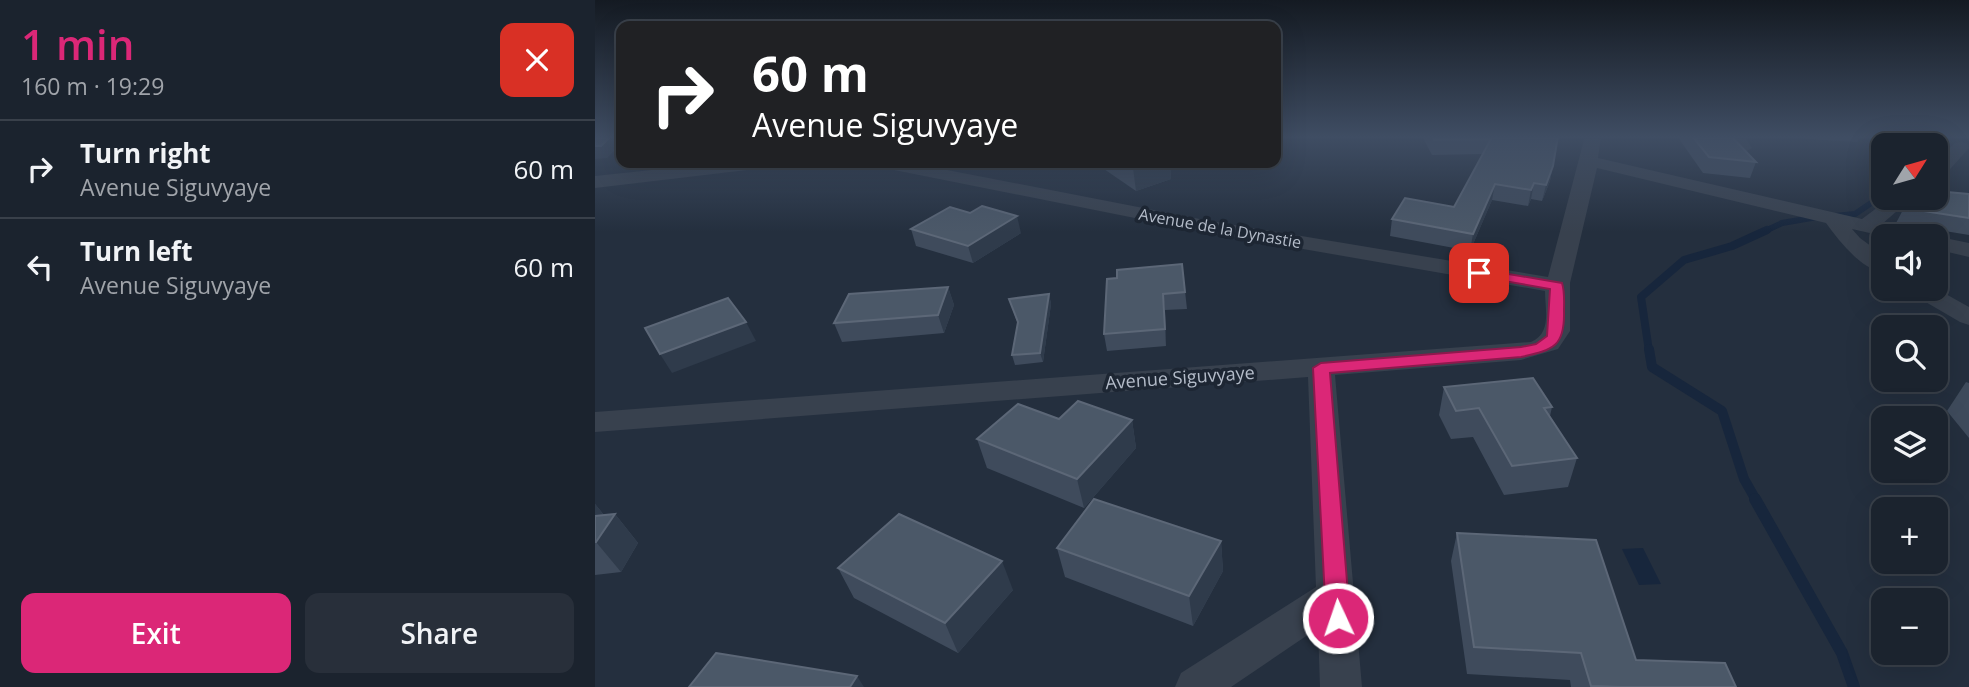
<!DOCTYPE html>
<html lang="en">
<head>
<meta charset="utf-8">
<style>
	:root { --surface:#1b232e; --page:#282f3a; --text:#f1f3f6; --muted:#a0a4aa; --line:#39404a; --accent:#db2777 }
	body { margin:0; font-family:"Open Sans",sans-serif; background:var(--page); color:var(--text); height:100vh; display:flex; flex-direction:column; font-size:26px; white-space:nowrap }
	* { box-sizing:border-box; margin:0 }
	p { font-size:23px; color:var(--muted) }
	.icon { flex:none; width:38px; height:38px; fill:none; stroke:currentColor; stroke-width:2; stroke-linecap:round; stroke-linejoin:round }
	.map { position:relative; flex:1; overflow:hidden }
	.sheet { display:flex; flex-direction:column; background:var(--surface); width:595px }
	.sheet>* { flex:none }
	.guide { position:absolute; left:21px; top:21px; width:665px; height:147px; border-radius:14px; box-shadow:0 7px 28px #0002,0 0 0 2px var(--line); background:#202124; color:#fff; overflow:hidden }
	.needle { width:46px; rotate:53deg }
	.fabs { position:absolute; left:1276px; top:133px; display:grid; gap:14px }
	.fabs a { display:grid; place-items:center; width:77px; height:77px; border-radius:14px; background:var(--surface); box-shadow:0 7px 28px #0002,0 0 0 2px var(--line); font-size:35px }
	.pin { position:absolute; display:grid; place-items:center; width:60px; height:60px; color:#fff; margin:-30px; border-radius:14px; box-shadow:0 4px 10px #0006 }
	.me { position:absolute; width:77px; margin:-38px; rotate:357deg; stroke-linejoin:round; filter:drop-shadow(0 0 5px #0008) }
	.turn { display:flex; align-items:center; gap:24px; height:147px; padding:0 21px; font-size:32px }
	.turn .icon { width:91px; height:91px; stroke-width:2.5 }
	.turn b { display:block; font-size:49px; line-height:60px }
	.round { display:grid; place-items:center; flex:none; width:74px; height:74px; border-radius:14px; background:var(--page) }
	.headline { display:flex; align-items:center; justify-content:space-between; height:119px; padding:0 21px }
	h1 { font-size:42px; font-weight:600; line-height:52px; color:var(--accent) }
	.primary-button { display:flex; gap:14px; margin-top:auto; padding:14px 21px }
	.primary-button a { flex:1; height:80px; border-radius:14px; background:var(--accent); color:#fff; font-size:28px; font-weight:600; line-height:80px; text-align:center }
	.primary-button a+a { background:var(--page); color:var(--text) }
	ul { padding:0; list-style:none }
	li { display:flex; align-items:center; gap:21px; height:98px; padding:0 21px; border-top:2px solid var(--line) }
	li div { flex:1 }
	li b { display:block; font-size:26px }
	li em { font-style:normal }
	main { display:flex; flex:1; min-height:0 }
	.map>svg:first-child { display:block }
</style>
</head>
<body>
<main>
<section class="sheet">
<div class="headline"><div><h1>1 min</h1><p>160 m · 19:29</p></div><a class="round" style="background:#d93025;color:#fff"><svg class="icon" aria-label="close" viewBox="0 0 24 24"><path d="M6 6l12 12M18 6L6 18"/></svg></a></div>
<ul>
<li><svg class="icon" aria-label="right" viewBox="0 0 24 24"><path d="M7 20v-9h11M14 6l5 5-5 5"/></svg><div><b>Turn right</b><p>Avenue Siguvyaye</p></div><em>60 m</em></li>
<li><svg class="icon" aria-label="left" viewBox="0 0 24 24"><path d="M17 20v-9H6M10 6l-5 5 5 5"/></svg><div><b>Turn left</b><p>Avenue Siguvyaye</p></div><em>60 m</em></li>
</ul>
<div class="primary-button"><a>Exit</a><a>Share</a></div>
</section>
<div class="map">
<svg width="1374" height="687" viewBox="0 0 1374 687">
	<rect width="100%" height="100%" fill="#242f3e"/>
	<path fill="#17263c" d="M 1048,548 L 1066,584 L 1044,585 L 1027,549 Z"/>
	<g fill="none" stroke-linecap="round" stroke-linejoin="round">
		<g stroke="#17263c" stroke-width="6">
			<path d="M 1332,145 L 1339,136"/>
			<path d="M 1240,216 L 1260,214 L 1288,195"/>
			<path d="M 1168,232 L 1187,223 L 1222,217"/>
		</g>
		<path stroke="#17263c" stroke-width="8" d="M 1054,351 L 1046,297 L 1089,260 L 1137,246 L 1172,230"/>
		<path stroke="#17263c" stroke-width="10" d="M 1054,349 L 1057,367 L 1127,411 L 1149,479 L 1161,500"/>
		<path stroke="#17263c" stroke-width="12" d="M 1160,499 L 1247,653 L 1259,687"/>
		<g fill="#38414e" fill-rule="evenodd">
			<path d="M 990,136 L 1006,136 L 1003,158 L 1267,219 L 1295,198 L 1317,198 L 1287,224 L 1321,231 L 1324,236 L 1288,236 L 1257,229 L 1265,238 L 1288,255 L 1288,273 C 1264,267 1245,242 1231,223 L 1002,168 L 975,283 L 975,331 L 963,349 L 926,360 L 740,375 L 767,687 L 725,687 L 723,628 L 636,687 L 580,687 L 586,673 L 721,587 L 713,377 L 0,432 L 0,412 L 936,342 C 957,333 950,310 950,291 L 610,232 L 289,168 L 280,163 L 316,163 L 610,220 L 953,277 Z"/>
			<path d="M 1133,136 L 1149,136 L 1157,148 L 1148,153 L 1142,152 Z"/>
			<path d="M 1366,142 L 1372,143 L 1374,148 L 1347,178 L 1340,179 L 1340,163 L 1360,143 Z"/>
			<path d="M 123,163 L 179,163 L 170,168 L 0,188 L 0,176 Z"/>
			<path d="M 1337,236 L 1340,236 L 1374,243 L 1374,257 L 1340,249 L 1340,236 Z"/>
			<path d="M 1340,288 L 1374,307 L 1374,325 L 1365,322 L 1317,294 L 1313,289 Z"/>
		</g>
	</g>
	<g fill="#3f4b5c">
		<path d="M 827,136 L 963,136 L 955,181 L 947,201 L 936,199 L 933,206 L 897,200 L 875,251 L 795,236 L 797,219 L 859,207 L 888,154 L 837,155 Z"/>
		<path d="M 1082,136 L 1136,136 L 1161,162 L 1155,178 L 1108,173 Z"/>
		<path d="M 1197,136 L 1265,136 L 1262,142 L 1198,138 Z"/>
		<path d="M 508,163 L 575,163 L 576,179 L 541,191 L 509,169 Z"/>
		<path d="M 1374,194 L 1374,235 L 1301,223 L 1309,208 Z"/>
		<path d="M 316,229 L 426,233 L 378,263 L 321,246 Z"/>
		<path d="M 587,264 L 592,309 L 570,310 L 571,346 L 512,351 L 509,334 L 522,278 Z"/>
		<path d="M 353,287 L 359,305 L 349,333 L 247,342 L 239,323 Z"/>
		<path d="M 454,294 L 456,304 L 448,362 L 420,365 L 417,355 L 423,325 L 414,299 Z"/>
		<path d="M 1371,382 L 1374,383 L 1374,438 L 1352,411 Z"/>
		<path d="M 849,387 L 957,407 L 955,416 L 982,458 L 973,487 L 909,495 L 878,437 L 856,439 L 844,415 Z"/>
		<path d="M 537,420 L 541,448 L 489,508 L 392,468 L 382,439 Z"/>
		<path d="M 0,504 L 9,515 L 20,514 L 43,543 L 26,572 L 0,575 Z"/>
		<path d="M 862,533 L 1041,660 L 1141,687 L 976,687 L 975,680 L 872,674 L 856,561 Z"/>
		<path d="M 626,541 L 628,571 L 598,626 L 470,577 L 462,548 Z"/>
		<path d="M 243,568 L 418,590 L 363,653 L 259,598 Z"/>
	</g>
	<g fill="#2f3b4b">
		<path d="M 16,136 L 26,136 L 26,144 L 12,158 L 0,159 L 0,146 Z"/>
		<path d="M 555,163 L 575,163 L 576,179 L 541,191 L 538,168 Z"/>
		<path d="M 958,166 L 955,181 L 947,201 L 951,185 Z"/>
		<path d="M 939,183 L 936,199 L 933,206 L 936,190 Z"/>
		<path d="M 900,184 L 897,200 L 875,251 L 878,234 Z"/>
		<path d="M 422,216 L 426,233 L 378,263 L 373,246 Z"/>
		<path d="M 353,287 L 359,305 L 349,333 L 343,315 Z"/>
		<path d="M 454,294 L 456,304 L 448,362 L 445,353 Z"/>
		<path d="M 568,294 L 570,310 L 571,346 L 570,329 Z"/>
		<path d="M 151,322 L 161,341 L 77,373 L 65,354 Z"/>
		<path d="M 537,420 L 541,448 L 489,508 L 482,479 Z"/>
		<path d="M 0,504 L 12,519 L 0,537 Z"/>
		<path d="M 20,514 L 43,543 L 26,572 L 1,542 Z"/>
		<path d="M 626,541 L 628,571 L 598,626 L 594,596 Z"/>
		<path d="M 407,561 L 418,590 L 363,653 L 350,623 Z"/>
		<path d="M 262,676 L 269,687 L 255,687 Z"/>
	</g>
	<g fill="#4b5868" stroke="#5c6777" stroke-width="2">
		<path d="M 0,136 L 16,136 L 6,146 L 0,146 Z"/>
		<path d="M 837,136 L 963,136 L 958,166 L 951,185 L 939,183 L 936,190 L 900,184 L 878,234 L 797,219 L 810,198 L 859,207 L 896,139 L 839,140 Z"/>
		<path d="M 1097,136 L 1136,136 L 1161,162 L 1114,157 Z"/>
		<path d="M 530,163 L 555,163 L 538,168 Z"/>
		<path d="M 1341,191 L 1374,194 L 1374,218 L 1309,208 L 1328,198 L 1340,198 Z"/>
		<path d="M 387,206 L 422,216 L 373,246 L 316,229 L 355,207 L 375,213 Z"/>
		<path d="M 587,264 L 590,292 L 568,294 L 570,329 L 509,334 L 512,279 L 522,278 L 522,270 Z"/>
		<path d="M 353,287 L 343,315 L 239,323 L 254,294 Z"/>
		<path d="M 454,294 L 445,353 L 417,355 L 423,322 L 414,299 Z"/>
		<path d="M 133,298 L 151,322 L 65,354 L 50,328 Z"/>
		<path d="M 938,378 L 957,407 L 949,408 L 982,458 L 917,466 L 884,408 L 861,411 L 849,387 Z"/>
		<path d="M 483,401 L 537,420 L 482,479 L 382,439 L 423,404 L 464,419 Z"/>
		<path d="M 499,499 L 626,541 L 594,596 L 462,548 Z"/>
		<path d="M 20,514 L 1,542 L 0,542 L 0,516 Z"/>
		<path d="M 304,514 L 407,561 L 350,623 L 243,568 Z"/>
		<path d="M 862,533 L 1001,540 L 1041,660 L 1130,663 L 1141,687 L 1026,687 L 996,686 L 986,653 L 879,647 Z"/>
		<path d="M 121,653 L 262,676 L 255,687 L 94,687 Z"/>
	</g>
	<linearGradient id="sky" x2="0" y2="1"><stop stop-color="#141a22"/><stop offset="0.59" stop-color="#3f4d63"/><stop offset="1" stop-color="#3f4d63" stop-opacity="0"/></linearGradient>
	<rect width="1374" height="232" fill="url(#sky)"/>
	<path fill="#db2777" stroke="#8e194d" stroke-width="2" d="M 884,269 L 967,283 C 970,292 969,302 969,311 C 970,346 959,350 926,357 L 735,373 L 755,618 L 751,625 L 743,628 L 735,625 L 731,618 L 718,368 L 726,363 L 926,347 L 941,344 L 952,336 L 955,289 L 880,276 L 880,270 Z"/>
	<g text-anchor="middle" stroke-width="7" stroke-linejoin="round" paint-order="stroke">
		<g font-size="16" fill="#b4bcc9" stroke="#1d2633">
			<text transform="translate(625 228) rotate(10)" y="6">Avenue de la Dynastie</text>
		</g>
		<g font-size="18" fill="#b4bcc9" stroke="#1d2633">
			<text transform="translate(585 378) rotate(-4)" y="6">Avenue Siguvyaye</text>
		</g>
	</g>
</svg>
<div class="fabs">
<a><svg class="needle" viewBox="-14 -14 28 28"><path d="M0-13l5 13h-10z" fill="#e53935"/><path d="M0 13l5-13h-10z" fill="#a0a4aa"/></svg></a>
<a><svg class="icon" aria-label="sound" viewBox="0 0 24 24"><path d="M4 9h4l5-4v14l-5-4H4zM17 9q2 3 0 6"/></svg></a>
<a><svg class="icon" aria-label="search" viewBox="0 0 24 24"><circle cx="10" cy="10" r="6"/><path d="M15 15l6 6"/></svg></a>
<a><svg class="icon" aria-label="layers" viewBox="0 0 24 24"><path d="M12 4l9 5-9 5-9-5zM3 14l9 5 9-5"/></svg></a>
<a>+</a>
<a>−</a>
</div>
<div class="pin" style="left:884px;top:273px;background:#d93025"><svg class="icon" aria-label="arrive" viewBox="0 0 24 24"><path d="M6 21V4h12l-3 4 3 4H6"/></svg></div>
<svg class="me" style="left:743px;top:618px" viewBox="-20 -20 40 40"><circle r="17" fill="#db2777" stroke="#fff" stroke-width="3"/><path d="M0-11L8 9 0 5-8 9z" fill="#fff"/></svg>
<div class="guide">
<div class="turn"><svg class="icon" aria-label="right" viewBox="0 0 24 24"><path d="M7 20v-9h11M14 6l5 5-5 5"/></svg><div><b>60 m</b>Avenue Siguvyaye</div></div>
</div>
</div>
</main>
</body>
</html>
